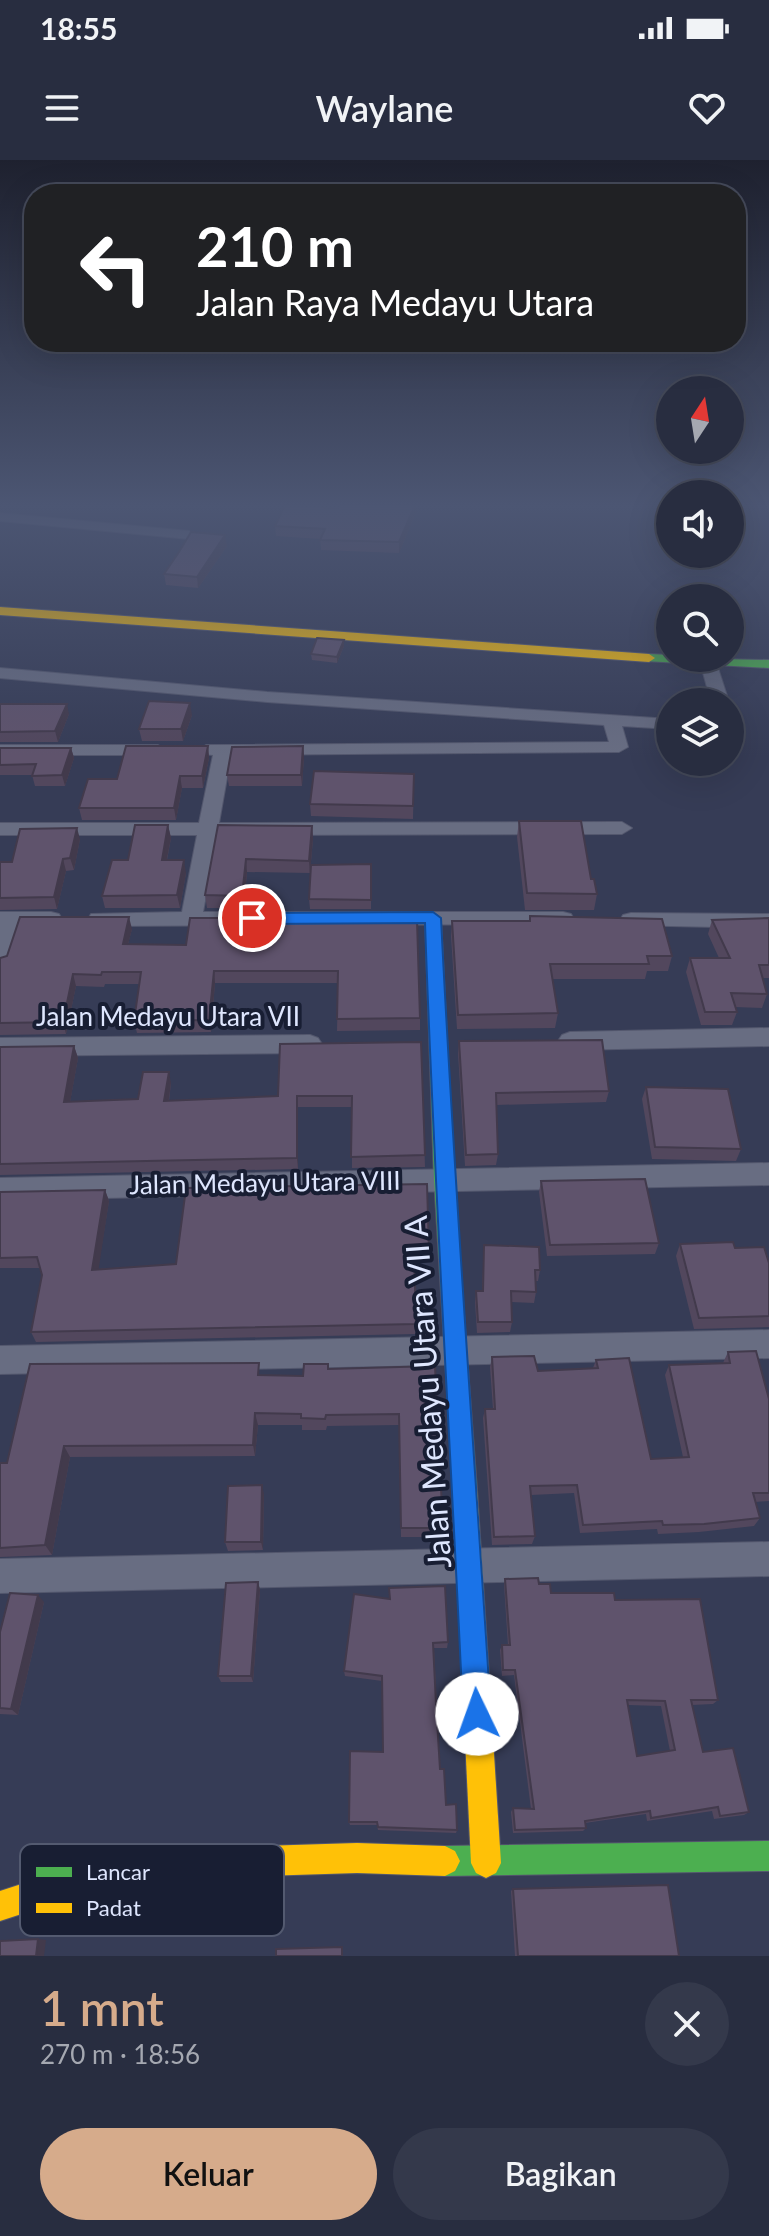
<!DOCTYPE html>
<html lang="id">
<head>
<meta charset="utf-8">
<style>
	:root { --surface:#282d40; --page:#34394b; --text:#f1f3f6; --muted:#a5a8b1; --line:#444959; --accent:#d6ab8b }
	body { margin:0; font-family:Lato,sans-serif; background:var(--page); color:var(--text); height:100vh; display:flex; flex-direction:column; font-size:30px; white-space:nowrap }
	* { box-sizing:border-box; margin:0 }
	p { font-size:26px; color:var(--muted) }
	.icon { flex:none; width:44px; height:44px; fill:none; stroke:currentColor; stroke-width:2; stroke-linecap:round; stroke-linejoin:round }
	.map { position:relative; height:1796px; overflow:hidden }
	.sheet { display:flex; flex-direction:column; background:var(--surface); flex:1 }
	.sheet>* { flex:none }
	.banner { position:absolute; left:24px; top:24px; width:722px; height:168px; border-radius:32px; box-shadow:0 8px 32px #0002,0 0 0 2px var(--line); background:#202124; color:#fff; overflow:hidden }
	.needle { width:52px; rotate:12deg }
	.tools { position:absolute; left:656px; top:216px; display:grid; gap:16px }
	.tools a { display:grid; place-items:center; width:88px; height:88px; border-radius:50%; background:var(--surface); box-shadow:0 8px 32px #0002,0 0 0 2px var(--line); font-size:40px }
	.pin { position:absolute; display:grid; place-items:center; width:68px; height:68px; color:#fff; margin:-34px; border:4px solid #fff; border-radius:50%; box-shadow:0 2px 8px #0007 }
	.me { position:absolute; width:88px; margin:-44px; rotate:357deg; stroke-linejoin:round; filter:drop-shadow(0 0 6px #0008) }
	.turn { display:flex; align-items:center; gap:28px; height:168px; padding:0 40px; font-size:36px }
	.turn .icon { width:104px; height:104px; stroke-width:2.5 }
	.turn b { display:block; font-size:56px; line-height:68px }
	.round { display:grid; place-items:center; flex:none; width:84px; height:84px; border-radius:42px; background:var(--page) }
	.summary { display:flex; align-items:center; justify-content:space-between; height:136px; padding:0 40px }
	h1 { font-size:48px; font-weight:600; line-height:60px; color:var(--accent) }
	.primary-button { display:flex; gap:16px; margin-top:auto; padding:16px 40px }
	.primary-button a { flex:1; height:92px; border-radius:48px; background:var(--accent); color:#111; font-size:32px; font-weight:600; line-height:92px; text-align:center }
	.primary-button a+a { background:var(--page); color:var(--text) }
	.status { display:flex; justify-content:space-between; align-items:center; height:56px; padding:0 40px; background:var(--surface); direction:ltr }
	.status svg { height:22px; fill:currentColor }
	header { display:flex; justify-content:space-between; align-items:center; height:104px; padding:0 40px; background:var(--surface); font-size:36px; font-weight:600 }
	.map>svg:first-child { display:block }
</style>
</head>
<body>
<div class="status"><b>18:55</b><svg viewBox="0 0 49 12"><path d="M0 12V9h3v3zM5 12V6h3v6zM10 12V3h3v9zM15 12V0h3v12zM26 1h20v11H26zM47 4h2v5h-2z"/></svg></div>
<header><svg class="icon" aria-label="menu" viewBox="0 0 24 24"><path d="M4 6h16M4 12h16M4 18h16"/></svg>Waylane<svg class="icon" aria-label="heart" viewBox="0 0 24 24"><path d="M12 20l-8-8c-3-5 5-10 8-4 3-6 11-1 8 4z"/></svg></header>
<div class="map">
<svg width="769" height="1796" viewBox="0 0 769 1796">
	<rect width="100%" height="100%" fill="#363c56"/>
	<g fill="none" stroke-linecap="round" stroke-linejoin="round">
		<defs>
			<g id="street">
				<path d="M 0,353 L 189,371 L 196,375 L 189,379 L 0,361 Z"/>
				<path d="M 700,498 L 710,498 L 718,508 L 729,542 L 711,542 L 702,509 L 696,502 Z"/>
				<path d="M 0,508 L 267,532 L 670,559 L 670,569 L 622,566 L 628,587 L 619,592 L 231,595 L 219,663 L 622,662 L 632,668 L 622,674 L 217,675 L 203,752 L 563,752 L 571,754 L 574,759 L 571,764 L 99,766 L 91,764 L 88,759 L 91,754 L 182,752 L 197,675 L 0,675 L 0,663 L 199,663 L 213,595 L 200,594 L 197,590 L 206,585 L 609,582 L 604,565 L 267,542 L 0,518 Z"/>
				<path d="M 0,585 L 158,585 L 167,590 L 158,595 L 0,595 Z"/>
				<path d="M 0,752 L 51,752 L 59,754 L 62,759 L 59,764 L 22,766 L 8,807 L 0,810 Z"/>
				<path d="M 631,753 L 769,754 L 769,768 L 623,765 L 620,760 L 623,755 Z"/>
				<path d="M 769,868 L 769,886 L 570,890 L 562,887 L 558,881 L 562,875 L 570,872 Z"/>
				<path d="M 310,875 L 318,878 L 322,884 L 318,890 L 310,893 L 0,896 L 0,878 Z"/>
				<path d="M 769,1003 L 769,1025 L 0,1040 L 0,1018 Z"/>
				<path d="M 769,1170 L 769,1198 L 0,1214 L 0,1186 Z"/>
				<path d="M 769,1382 L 769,1416 L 0,1433 L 0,1399 Z"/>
			</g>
			<g id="fast">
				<path d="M 649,494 L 670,495 L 670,498 L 769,500 L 769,508 L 645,501 L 643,498 Z"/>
				<path d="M 433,753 L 441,758 L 454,1018 L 477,1330 L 474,1339 L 465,1342 L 456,1339 L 453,1330 L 434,1018 L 425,758 Z"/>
				<path d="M 769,1681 L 769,1711 L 445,1716 L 435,1711 L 430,1701 L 435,1691 L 445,1686 Z"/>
			</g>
			<g id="slow">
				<path d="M 0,447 L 649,494 L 655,498 L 649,502 L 0,455 Z"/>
				<path d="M 465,1318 L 474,1321 L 477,1330 L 501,1703 L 496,1713 L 486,1718 L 476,1713 L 471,1703 L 453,1330 L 456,1321 Z"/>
				<path d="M 357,1683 L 445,1686 L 455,1691 L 460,1701 L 455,1711 L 445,1716 L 357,1713 L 232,1717 L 92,1731 L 0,1761 L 0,1731 L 92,1701 L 232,1687 Z"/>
			</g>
		</defs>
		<use href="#street" stroke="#53576d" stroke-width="2"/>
		<use href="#fast" stroke="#53576d" stroke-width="2"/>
		<use href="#slow" stroke="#53576d" stroke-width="2"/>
		<use href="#street" fill="#686d82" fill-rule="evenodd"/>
		<use href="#fast" fill="#4caf50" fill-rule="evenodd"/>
		<use href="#slow" fill="#ffc107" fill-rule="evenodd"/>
	</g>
	<g fill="#52475d" fill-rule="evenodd">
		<path d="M 419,345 L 399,393 L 321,390 L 320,379 L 276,376 L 275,366 L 338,348 Z"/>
		<path d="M 227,386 L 198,428 L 166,425 L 164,414 Z"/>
		<path d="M 344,486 L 337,503 L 312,500 L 311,494 Z"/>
		<path d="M 0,544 L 69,554 L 58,582 L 0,582 Z"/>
		<path d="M 192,555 L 183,581 L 142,581 L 139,569 Z"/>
		<path d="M 208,586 L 209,598 L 203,628 L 182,628 L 176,660 L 82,660 L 79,648 L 117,619 Z"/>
		<path d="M 303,586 L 304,597 L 302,626 L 229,626 L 227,615 Z"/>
		<path d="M 0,588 L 71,588 L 74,598 L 65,626 L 35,626 L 32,615 L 0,615 Z"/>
		<path d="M 414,614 L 413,659 L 311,656 L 310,644 Z"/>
		<path d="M 519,661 L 591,719 L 597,734 L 594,750 L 525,750 L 517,677 Z"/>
		<path d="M 168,665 L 171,678 L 167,700 L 186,713 L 180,748 L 105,748 L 102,736 L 128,700 Z"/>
		<path d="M 218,665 L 312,666 L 313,679 L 310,713 L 247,712 L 244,748 L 207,748 L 205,735 Z"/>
		<path d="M 80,679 L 74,710 L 66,711 L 57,749 L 0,750 L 0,702 L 12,702 Z"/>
		<path d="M 371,704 L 371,749 L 310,749 L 309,739 Z"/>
		<path d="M 530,756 L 672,796 L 668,811 L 647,811 L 645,819 L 552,819 L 558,853 L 555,868 L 457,869 L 451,776 L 452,761 L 529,761 Z"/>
		<path d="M 240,758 L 240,761 L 308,761 L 420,858 L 420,870 L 337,871 L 338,823 L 215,823 L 211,872 L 137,873 L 134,861 L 139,824 L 105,824 L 104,827 L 76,826 L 66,874 L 0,875 L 0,798 L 132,769 L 128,784 L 186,785 Z"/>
		<path d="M 769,758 L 769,818 L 763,818 L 767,834 L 762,848 L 735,847 L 737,852 L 732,865 L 701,865 L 686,812 L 690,798 L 719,798 L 708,774 L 712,760 Z"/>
		<path d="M 459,881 L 609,931 L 606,942 L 496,945 L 498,994 L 496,1005 L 465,1006 L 458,893 Z"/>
		<path d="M 421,882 L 425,1007 L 352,1008 L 352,947 L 298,947 L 298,1009 L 0,1015 L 0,887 L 74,886 L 78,898 L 70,942 L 138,939 L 171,923 L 169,941 L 278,936 Z"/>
		<path d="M 646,927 L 741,989 L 736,1001 L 652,999 L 642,939 Z"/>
		<path d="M 541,1021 L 659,1083 L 655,1094 L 547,1096 L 539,1032 Z"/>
		<path d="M 186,1028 L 429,1090 L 429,1101 L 415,1101 L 415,1174 L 36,1182 L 31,1172 L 42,1115 L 40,1108 L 0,1108 L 0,1032 L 105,1030 L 109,1041 L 98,1109 L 176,1104 Z"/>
		<path d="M 680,1084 L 735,1088 L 769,1103 L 769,1167 L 694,1169 L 676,1096 Z"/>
		<path d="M 484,1085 L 540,1110 L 538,1121 L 535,1121 L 536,1132 L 534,1143 L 511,1142 L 512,1162 L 510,1172 L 477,1173 L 475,1142 L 476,1131 L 482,1131 Z"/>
		<path d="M 728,1192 L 769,1239 L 769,1341 L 755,1342 L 760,1358 L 754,1366 L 699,1372 L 658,1374 L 657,1369 L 580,1373 L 574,1333 L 531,1335 L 535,1376 L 532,1384 L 492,1385 L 483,1258 L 485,1249 L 493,1249 L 490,1207 L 492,1197 L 538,1211 L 593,1208 L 596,1200 L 651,1299 L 683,1297 L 665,1215 L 669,1205 L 723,1203 Z"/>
		<path d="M 435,1206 L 443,1368 L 442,1377 L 401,1377 L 399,1265 L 327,1266 L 326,1270 L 302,1270 L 302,1265 L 258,1265 L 255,1296 L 70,1297 L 52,1395 L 0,1397 L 0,1303 L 7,1303 L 261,1215 L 303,1216 L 329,1209 Z"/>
		<path d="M 264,1334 L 263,1390 L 228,1391 L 225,1382 Z"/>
		<path d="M 505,1419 L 539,1424 L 551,1433 L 615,1440 L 718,1540 L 713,1544 L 692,1545 L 703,1592 L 749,1652 L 744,1655 L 714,1659 L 712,1651 L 647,1661 L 646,1654 L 585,1663 L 586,1668 L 583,1671 L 513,1673 L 511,1652 L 513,1648 L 531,1649 L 514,1515 L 502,1516 L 500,1490 L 502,1485 L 508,1485 L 504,1425 ZM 628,1545 L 661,1546 L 670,1591 L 637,1596 Z"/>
		<path d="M 258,1422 L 260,1430 L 253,1522 L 221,1522 L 218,1516 Z"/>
		<path d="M 389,1439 L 448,1482 L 447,1488 L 434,1488 L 440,1609 L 446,1645 L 457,1670 L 456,1673 L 378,1670 L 377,1665 L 350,1665 L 349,1662 L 383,1592 L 382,1521 L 345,1516 L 344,1511 Z"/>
		<path d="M 44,1442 L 18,1555 L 0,1554 L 0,1472 Z"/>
		<path d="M 513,1729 L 679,1796 L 515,1796 L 511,1731 Z"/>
	</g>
	<g fill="#423a4c">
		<path d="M 415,345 L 419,345 L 399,393 L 399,382 Z"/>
		<path d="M 225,375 L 227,386 L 198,428 L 197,417 Z"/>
		<path d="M 344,480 L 344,486 L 337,503 L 337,497 Z"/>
		<path d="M 190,543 L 192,555 L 183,581 L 181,569 Z"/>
		<path d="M 67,544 L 69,554 L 58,582 L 55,571 Z"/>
		<path d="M 208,586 L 209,598 L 203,628 L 202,616 Z"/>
		<path d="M 303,586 L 304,597 L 302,626 L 301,615 Z"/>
		<path d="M 71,588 L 74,598 L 65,626 L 62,615 Z"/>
		<path d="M 180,616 L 182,628 L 176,660 L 174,648 Z"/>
		<path d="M 168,665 L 171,678 L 164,713 L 162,700 Z"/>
		<path d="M 312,666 L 313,679 L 310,713 L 309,701 Z"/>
		<path d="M 77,668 L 80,679 L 74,710 L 70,698 Z"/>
		<path d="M 63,699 L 66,711 L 57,749 L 54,737 Z"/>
		<path d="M 246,699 L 247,712 L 244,748 L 242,736 Z"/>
		<path d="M 184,700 L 186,713 L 180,748 L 177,735 Z"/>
		<path d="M 129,757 L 132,769 L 125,796 L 123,784 Z"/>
		<path d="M 214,811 L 215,823 L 211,872 L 209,860 Z"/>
		<path d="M 73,814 L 76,826 L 66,874 L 63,862 Z"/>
		<path d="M 74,886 L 78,898 L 68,954 L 64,942 Z"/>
		<path d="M 169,912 L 171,923 L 167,953 L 164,941 Z"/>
		<path d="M 297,936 L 298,947 L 298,1009 L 297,998 Z"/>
		<path d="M 105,1030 L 109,1041 L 97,1120 L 92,1110 Z"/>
		<path d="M 255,1253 L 258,1265 L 255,1296 L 253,1285 Z"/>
		<path d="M 64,1286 L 70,1297 L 52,1395 L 45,1385 Z"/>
		<path d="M 262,1325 L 264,1334 L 263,1390 L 261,1382 Z"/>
		<path d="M 258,1422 L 260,1430 L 253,1522 L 251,1516 Z"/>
		<path d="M 38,1435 L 44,1442 L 18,1555 L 11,1549 Z"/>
		<path d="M 38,1779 L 46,1780 L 44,1796 L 36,1796 Z"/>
	</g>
	<g fill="#5f536c" stroke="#423a4c" stroke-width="2" fill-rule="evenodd">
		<path d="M 285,345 L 338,348 L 340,345 L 415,345 L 399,382 L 320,380 L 325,369 L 275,366 Z"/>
		<path d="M 191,372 L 225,375 L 197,417 L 164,414 L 179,392 Z"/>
		<path d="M 317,478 L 344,480 L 337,497 L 311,494 Z"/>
		<path d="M 149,541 L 190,543 L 181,569 L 139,569 Z"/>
		<path d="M 0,544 L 67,544 L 55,571 L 0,572 Z"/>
		<path d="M 126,586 L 208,586 L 202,616 L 180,616 L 174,648 L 79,648 L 88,619 L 117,619 Z"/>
		<path d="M 303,586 L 301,615 L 227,615 L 232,587 Z"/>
		<path d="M 0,588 L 71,588 L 62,615 L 32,616 L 36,604 L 0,605 Z"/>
		<path d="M 314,611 L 414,614 L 413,646 L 310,644 Z"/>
		<path d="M 519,661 L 581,661 L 591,719 L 594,719 L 597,734 L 527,733 Z"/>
		<path d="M 135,665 L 168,665 L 162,700 L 184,700 L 177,735 L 102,736 L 112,700 L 128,700 Z"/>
		<path d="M 218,665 L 312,666 L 309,701 L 246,699 L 242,736 L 205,735 Z"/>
		<path d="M 77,668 L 70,698 L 63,699 L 54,737 L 0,738 L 0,702 L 12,702 L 20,669 Z"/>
		<path d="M 371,704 L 371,740 L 309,739 L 311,705 Z"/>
		<path d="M 530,756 L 662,759 L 672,796 L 647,796 L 649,804 L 550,804 L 558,853 L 458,855 L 452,761 L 530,761 Z"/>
		<path d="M 20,757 L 129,757 L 123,784 L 186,785 L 190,758 L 240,758 L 240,761 L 308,761 L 308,758 L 417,760 L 420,858 L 337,859 L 338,811 L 214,811 L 209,860 L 134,861 L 141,812 L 102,812 L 101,815 L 73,814 L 63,862 L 0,863 L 0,798 L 7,796 Z"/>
		<path d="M 769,758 L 769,805 L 759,805 L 767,834 L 731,833 L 737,852 L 705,852 L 690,798 L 730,798 L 712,760 Z"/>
		<path d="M 602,880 L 609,931 L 496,933 L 498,994 L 466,995 L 459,881 Z"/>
		<path d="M 421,882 L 425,995 L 351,997 L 352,936 L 297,936 L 297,998 L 0,1004 L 0,887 L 74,886 L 64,942 L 138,939 L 143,912 L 169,912 L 164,941 L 278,936 L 280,884 Z"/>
		<path d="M 646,927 L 728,929 L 741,989 L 655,987 Z"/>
		<path d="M 645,1019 L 659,1083 L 550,1085 L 541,1021 Z"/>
		<path d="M 427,1024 L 429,1090 L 414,1090 L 416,1164 L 31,1172 L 42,1115 L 37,1097 L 0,1098 L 0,1032 L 105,1030 L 92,1110 L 176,1104 L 186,1028 Z"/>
		<path d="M 733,1082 L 735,1088 L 764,1087 L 769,1103 L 769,1156 L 699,1158 L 680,1084 Z"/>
		<path d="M 484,1085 L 539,1087 L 540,1110 L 535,1110 L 536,1132 L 511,1131 L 512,1162 L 478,1162 L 476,1131 L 483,1131 Z"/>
		<path d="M 756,1191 L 769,1239 L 769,1333 L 753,1333 L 760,1358 L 704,1364 L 663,1365 L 662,1361 L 583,1365 L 577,1325 L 530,1326 L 535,1376 L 494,1377 L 485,1249 L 495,1249 L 492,1197 L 534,1196 L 538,1211 L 598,1208 L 596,1200 L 629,1198 L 651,1299 L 689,1297 L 669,1205 L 730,1203 L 728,1192 Z"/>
		<path d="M 259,1203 L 258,1215 L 303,1216 L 304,1204 L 328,1204 L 328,1209 L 435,1206 L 443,1368 L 401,1368 L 399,1254 L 326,1255 L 325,1259 L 301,1258 L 301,1254 L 255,1253 L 253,1285 L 64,1286 L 45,1385 L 0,1388 L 0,1303 L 7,1303 L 30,1204 Z"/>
		<path d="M 262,1325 L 261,1382 L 225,1382 L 228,1326 Z"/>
		<path d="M 538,1418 L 539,1424 L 550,1424 L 551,1433 L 614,1433 L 615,1440 L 700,1439 L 718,1540 L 691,1540 L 703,1592 L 733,1588 L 749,1652 L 720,1656 L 718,1647 L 651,1658 L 650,1651 L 585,1661 L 586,1668 L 515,1670 L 513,1648 L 534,1649 L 515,1510 L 503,1510 L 502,1485 L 510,1485 L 505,1419 ZM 627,1540 L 665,1541 L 675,1590 L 637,1596 Z"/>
		<path d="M 258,1422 L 251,1516 L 218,1516 L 226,1423 Z"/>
		<path d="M 445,1426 L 448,1482 L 433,1483 L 436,1544 L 440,1609 L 444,1609 L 446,1645 L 456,1644 L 457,1670 L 378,1667 L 377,1662 L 349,1662 L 350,1591 L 383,1592 L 382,1516 L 344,1511 L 354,1434 L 390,1439 L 389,1428 Z"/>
		<path d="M 10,1433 L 38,1435 L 11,1549 L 0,1548 L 0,1472 Z"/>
		<path d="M 668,1725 L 679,1796 L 518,1796 L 513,1729 Z"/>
		<path d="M 38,1779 L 36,1796 L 0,1796 L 0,1781 Z"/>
		<path d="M 342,1787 L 342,1796 L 276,1796 L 276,1789 Z"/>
	</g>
	<linearGradient id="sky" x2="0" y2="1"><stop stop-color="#1e212f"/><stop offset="0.58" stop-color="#4c5673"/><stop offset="1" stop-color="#4c5673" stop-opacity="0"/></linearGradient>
	<rect width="769" height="596" fill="url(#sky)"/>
	<path fill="#1a73e8" stroke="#114b97" stroke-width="2" d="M 433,752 L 441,758 C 454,1023 474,1288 491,1554 L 487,1564 L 477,1568 L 467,1564 L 463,1554 C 451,1290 434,1027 425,763 L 252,764 L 244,758 L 252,753 Z"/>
	<g text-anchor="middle" stroke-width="8" stroke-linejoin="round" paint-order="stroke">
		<g font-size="26" fill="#dee6fe" stroke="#181e33">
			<text x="168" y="866">Jalan Medayu Utara VII</text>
			<text transform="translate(265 1023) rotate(-1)" y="9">Jalan Medayu Utara VIII</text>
		</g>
		<g font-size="32" fill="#dee6fe" stroke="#181e33">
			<text transform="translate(428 1232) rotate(-94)" y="11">Jalan Medayu Utara VII A</text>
		</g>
	</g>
	<rect x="20" y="1684" width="264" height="92" rx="12" fill="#181e33" stroke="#535a70" stroke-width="2"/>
	<rect x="36" y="1707" width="36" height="10" fill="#4caf50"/>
	<rect x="36" y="1743" width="36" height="10" fill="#ffc107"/>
	<g font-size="22" fill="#dee6fe">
		<text x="86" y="1720">Lancar</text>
		<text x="86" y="1756">Padat</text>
	</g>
</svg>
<div class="tools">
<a><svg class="needle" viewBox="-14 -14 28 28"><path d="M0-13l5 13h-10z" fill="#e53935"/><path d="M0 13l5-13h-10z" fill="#a5a8b1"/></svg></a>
<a><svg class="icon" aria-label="sound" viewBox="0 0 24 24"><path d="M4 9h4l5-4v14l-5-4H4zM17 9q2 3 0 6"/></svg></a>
<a><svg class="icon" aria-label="search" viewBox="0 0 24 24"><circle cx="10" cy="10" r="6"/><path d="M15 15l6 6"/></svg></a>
<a><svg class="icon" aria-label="layers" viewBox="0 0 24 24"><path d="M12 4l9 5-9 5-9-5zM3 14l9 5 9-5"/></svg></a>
</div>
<div class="pin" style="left:252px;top:758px;background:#d93025"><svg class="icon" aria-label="arrive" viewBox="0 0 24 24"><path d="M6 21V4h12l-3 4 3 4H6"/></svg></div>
<svg class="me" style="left:477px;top:1554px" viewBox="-20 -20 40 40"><circle r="19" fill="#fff"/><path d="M0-13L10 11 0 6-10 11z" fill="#1a73e8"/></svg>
<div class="banner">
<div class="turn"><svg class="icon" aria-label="left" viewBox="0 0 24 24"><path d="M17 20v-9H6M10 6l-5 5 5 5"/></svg><div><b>210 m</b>Jalan Raya Medayu Utara</div></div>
</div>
</div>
<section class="sheet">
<div class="summary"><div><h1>1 mnt</h1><p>270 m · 18:56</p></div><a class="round"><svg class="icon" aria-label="close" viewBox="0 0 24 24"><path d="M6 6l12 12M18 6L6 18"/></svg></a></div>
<div class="primary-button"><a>Keluar</a><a>Bagikan</a></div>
</section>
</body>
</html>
